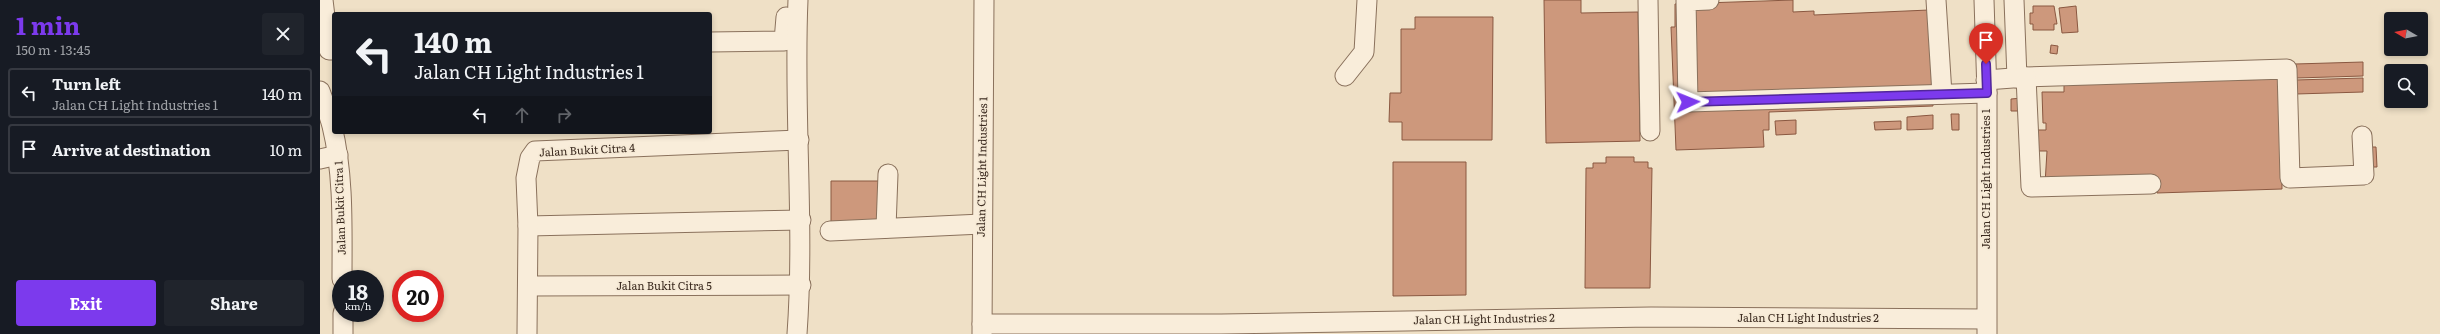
<!DOCTYPE html>
<html lang="en">
<head>
<meta charset="utf-8">
<style>
	:root { --surface:#171b24; --page:#20242c; --text:#f1f3f6; --muted:#9ea1a6; --line:#363941; --accent:#7c3aed }
	body { margin:0; font-family:Literata,serif; background:var(--page); color:var(--text); height:100vh; display:flex; flex-direction:column; font-size:15px; white-space:nowrap }
	* { box-sizing:border-box; margin:0 }
	p { font-size:13px; color:var(--muted) }
	.icon { flex:none; width:22px; height:22px; fill:none; stroke:currentColor; stroke-width:2; stroke-linecap:round; stroke-linejoin:round }
	.map { position:relative; flex:1; overflow:hidden }
	.side { display:flex; flex-direction:column; background:var(--surface); width:320px }
	.side>* { flex:none }
	.banner { position:absolute; left:12px; top:12px; width:380px; height:122px; border-radius:4px; box-shadow:0 2px 6px #0003; background:#171b24; color:var(--text); overflow:hidden }
	.needle { width:26px; rotate:280deg }
	.fabs { position:absolute; left:2064px; top:12px; display:grid; gap:8px }
	.fabs a { display:grid; place-items:center; width:44px; height:44px; border-radius:4px; background:var(--surface); box-shadow:0 2px 6px #0003; font-size:20px }
	.speed { position:absolute; left:12px; top:270px; display:flex; gap:8px; font-size:20px; font-weight:700; text-align:center }
	.speed>* { display:grid; place-content:center; width:52px; height:52px; border-radius:50%; background:var(--surface); box-shadow:0 2px 6px #0003; line-height:1 }
	.speed small { font-size:10px; font-weight:400 }
	.speed .limit { border:6px solid #d22; background:#fff; color:#111 }
	.pin { position:absolute; display:grid; place-items:center; width:34px; height:34px; color:#fff; margin:-41px -17px; border-radius:50% 50% 50% 0; rotate:-45deg; box-shadow:0 0 4px #0007 }
	.pin .icon { rotate:45deg }
	.me { position:absolute; width:44px; margin:-22px; rotate:88deg; stroke-linejoin:round; filter:drop-shadow(0 0 3px #0008) }
	.turn { display:flex; align-items:center; gap:14px; height:84px; padding:0 16px; font-size:18px }
	.turn .icon { width:52px; height:52px; stroke-width:2.5 }
	.turn b { display:block; font-size:28px; line-height:34px }
	.lanes { display:flex; align-items:center; height:38px; padding:0 16px; background:#0003; justify-content:center; gap:20px; direction:ltr }
	.lanes .off { opacity:.35 }
	.round { display:grid; place-items:center; flex:none; width:42px; height:42px; border-radius:4px; background:var(--page) }
	.headline { display:flex; align-items:center; justify-content:space-between; height:68px; padding:0 16px }
	h1 { font-size:24px; font-weight:700; line-height:30px; color:var(--accent) }
	.primary-button { display:flex; gap:8px; margin-top:auto; padding:8px 16px }
	.primary-button a { flex:1; height:46px; border-radius:4px; background:var(--accent); color:#fff; font-size:16px; font-weight:700; line-height:46px; text-align:center }
	.primary-button a+a { background:var(--page); color:var(--text) }
	ul { padding:0; list-style:none }
	li { display:flex; align-items:center; gap:12px; height:50px; margin:0 8px 6px; padding:0 8px; border:2px solid var(--line); border-radius:4px }
	li div { flex:1 }
	li b { display:block; font-size:15px }
	li em { font-style:normal }
	main { display:flex; flex:1; min-height:0 }
	.map>svg:first-child { display:block }
</style>
</head>
<body>
<main>
<section class="side">
<div class="headline"><div><h1>1 min</h1><p>150 m · 13:45</p></div><a class="round"><svg class="icon" aria-label="close" viewBox="0 0 24 24"><path d="M6 6l12 12M18 6L6 18"/></svg></a></div>
<ul>
<li><svg class="icon" aria-label="left" viewBox="0 0 24 24"><path d="M17 20v-9H6M10 6l-5 5 5 5"/></svg><div><b>Turn left</b><p>Jalan CH Light Industries 1</p></div><em>140 m</em></li>
<li><svg class="icon" aria-label="arrive" viewBox="0 0 24 24"><path d="M6 21V4h12l-3 4 3 4H6"/></svg><div><b>Arrive at destination</b></div><em>10 m</em></li>
</ul>
<div class="primary-button"><a>Exit</a><a>Share</a></div>
</section>
<div class="map">
<svg width="2120" height="334" viewBox="0 0 2120 334">
	<rect width="100%" height="100%" fill="#efe0c6"/>
	<g fill="#cd987c" stroke="#8a5841">
		<path d="M 1224,0 L 1261,0 L 1261,13 L 1318,12 L 1320,141 L 1226,143 Z"/>
		<path d="M 1473,0 L 1473,12 L 1494,11 L 1494,15 L 1609,10 L 1613,106 L 1449,112 L 1449,130 L 1443,130 L 1444,147 L 1356,150 L 1351,27 L 1355,27 L 1355,4 Z"/>
		<path d="M 1713,6 L 1734,6 L 1737,24 L 1734,24 L 1734,30 L 1713,30 L 1713,24 L 1710,24 L 1710,13 L 1713,13 Z"/>
		<path d="M 1756,6 L 1758,32 L 1742,33 L 1739,8 Z"/>
		<path d="M 1095,17 L 1173,17 L 1172,140 L 1082,140 L 1082,122 L 1069,122 L 1070,93 L 1081,93 L 1081,29 L 1095,29 Z"/>
		<path d="M 1731,45 L 1738,46 L 1737,54 L 1730,53 Z"/>
		<path d="M 2043,62 L 2043,76 L 1976,78 L 1975,64 Z"/>
		<path d="M 2043,78 L 2043,92 L 1976,94 L 1976,80 Z"/>
		<path d="M 1960,79 L 1962,189 L 1837,193 L 1836,181 L 1725,184 L 1727,151 L 1711,151 L 1710,130 L 1726,130 L 1726,123 L 1723,123 L 1722,92 L 1744,92 L 1744,84 Z"/>
		<path d="M 1702,98 L 1703,111 L 1691,111 L 1691,99 Z"/>
		<path d="M 1631,114 L 1639,114 L 1639,130 L 1632,130 Z"/>
		<path d="M 1613,115 L 1613,129 L 1587,130 L 1587,117 Z"/>
		<path d="M 1476,120 L 1476,134 L 1456,135 L 1455,121 Z"/>
		<path d="M 1581,121 L 1581,129 L 1555,130 L 1554,122 Z"/>
		<path d="M 2045,147 L 2056,147 L 2057,167 L 2046,167 Z"/>
		<path d="M 1286,157 L 1314,157 L 1314,162 L 1328,162 L 1328,168 L 1332,168 L 1330,288 L 1265,288 L 1266,168 L 1273,168 L 1273,163 L 1286,163 Z"/>
		<path d="M 1073,162 L 1146,162 L 1146,295 L 1073,296 Z"/>
		<path d="M 511,181 L 559,181 L 559,227 L 511,228 Z"/>
	</g>
	<g fill="none" stroke-linecap="round" stroke-linejoin="round">
		<defs>
			<g id="minor">
				<path d="M 3,0 L 9,50 L 14,50"/>
				<path d="M 1328,0 L 1330,131"/>
				<path d="M 1389,0 L 1366,1 L 1368,102 L 1667,93"/>
				<path d="M 1616,0 L 1622,94"/>
				<path d="M 1664,0 L 1667,93 L 1667,334"/>
				<path d="M 1694,0 L 1697,78"/>
				<path d="M 390,42 L 464,41 L 466,17"/>
				<path d="M 1025,76 L 1044,52 L 1047,0"/>
				<path d="M 1706,77 L 1967,69 L 1970,178 L 2044,175 L 2042,136"/>
				<path d="M 1666,80 L 1706,77 L 1711,187 L 1831,184"/>
				<path d="M 0,91 C 4,102 9,114 12,126 C 24,175 22,228 22,279"/>
				<path d="M 0,159 L 18,155"/>
				<path d="M 208,226 L 481,220"/>
				<path d="M 566,228 L 568,174"/>
				<path d="M 510,231 L 662,224"/>
				<path d="M 208,286 L 481,285"/>
				<path d="M 23,313 L 23,334"/>
				<path d="M 662,324 L 901,324 L 1331,317 L 1666,319"/>
				<path d="M 207,334 L 208,226 L 206,178 L 210,158 L 215,151 L 479,140"/>
				<path d="M 477,334 C 485,223 473,111 478,0"/>
				<path d="M 662,334 L 664,0"/>
			</g>
		</defs>
		<use href="#minor" stroke="#8a715c" stroke-width="21"/>
		<use href="#minor" stroke="#f9edda" stroke-width="19"/>
	</g>
	<g fill="none" stroke-linecap="round" stroke-linejoin="round">
		<defs>
			<path id="route" d="M 1368,102 L 1667,93 L 1666,64"/>
		</defs>
		<use href="#route" stroke="#51269a" stroke-width="10"/>
		<use href="#route" stroke="#7c3aed" stroke-width="7"/>
	</g>
	<g text-anchor="middle" stroke-width="3.5" stroke-linejoin="round" paint-order="stroke">
		<g font-size="11" fill="#3b2a1f" stroke="#f6ead6">
			<text transform="translate(267 150) rotate(-3)" y="4">Jalan Bukit Citra 4</text>
			<text transform="translate(662 167) rotate(-89)" y="4">Jalan CH Light Industries 1</text>
			<text transform="translate(1666 179) rotate(-90)" y="4">Jalan CH Light Industries 1</text>
			<text transform="translate(20 208) rotate(-92)" y="4">Jalan Bukit Citra 1</text>
			<text x="344" y="290">Jalan Bukit Citra 5</text>
			<text x="1488" y="322">Jalan CH Light Industries 2</text>
			<text transform="translate(1164 319) rotate(-1)" y="4">Jalan CH Light Industries 2</text>
		</g>
	</g>
</svg>
<div class="fabs">
<a><svg class="needle" viewBox="-14 -14 28 28"><path d="M0-13l5 13h-10z" fill="#e53935"/><path d="M0 13l5-13h-10z" fill="#9ea1a6"/></svg></a>
<a><svg class="icon" aria-label="search" viewBox="0 0 24 24"><circle cx="10" cy="10" r="6"/><path d="M15 15l6 6"/></svg></a>
</div>
<div class="speed"><div>18<small>km/h</small></div><div class="limit">20</div></div>
<div class="pin" style="left:1666px;top:64px;background:#d93025"><svg class="icon" aria-label="arrive" viewBox="0 0 24 24"><path d="M6 21V4h12l-3 4 3 4H6"/></svg></div>
<svg class="me" style="left:1368px;top:102px" viewBox="-20 -20 40 40"><path d="M0-17L14 15 0 8-14 15z" fill="#7c3aed" stroke="#fff" stroke-width="4"/></svg>
<div class="banner">
<div class="turn"><svg class="icon" aria-label="left" viewBox="0 0 24 24"><path d="M17 20v-9H6M10 6l-5 5 5 5"/></svg><div><b>140 m</b>Jalan CH Light Industries 1</div></div>
<div class="lanes"><svg class="icon" aria-label="left" viewBox="0 0 24 24"><path d="M17 20v-9H6M10 6l-5 5 5 5"/></svg><svg class="icon off" aria-label="ahead" viewBox="0 0 24 24"><path d="M12 20V5M6 11l6-6 6 6"/></svg><svg class="icon off" aria-label="right" viewBox="0 0 24 24"><path d="M7 20v-9h11M14 6l5 5-5 5"/></svg></div>
</div>
</div>
</main>
</body>
</html>
